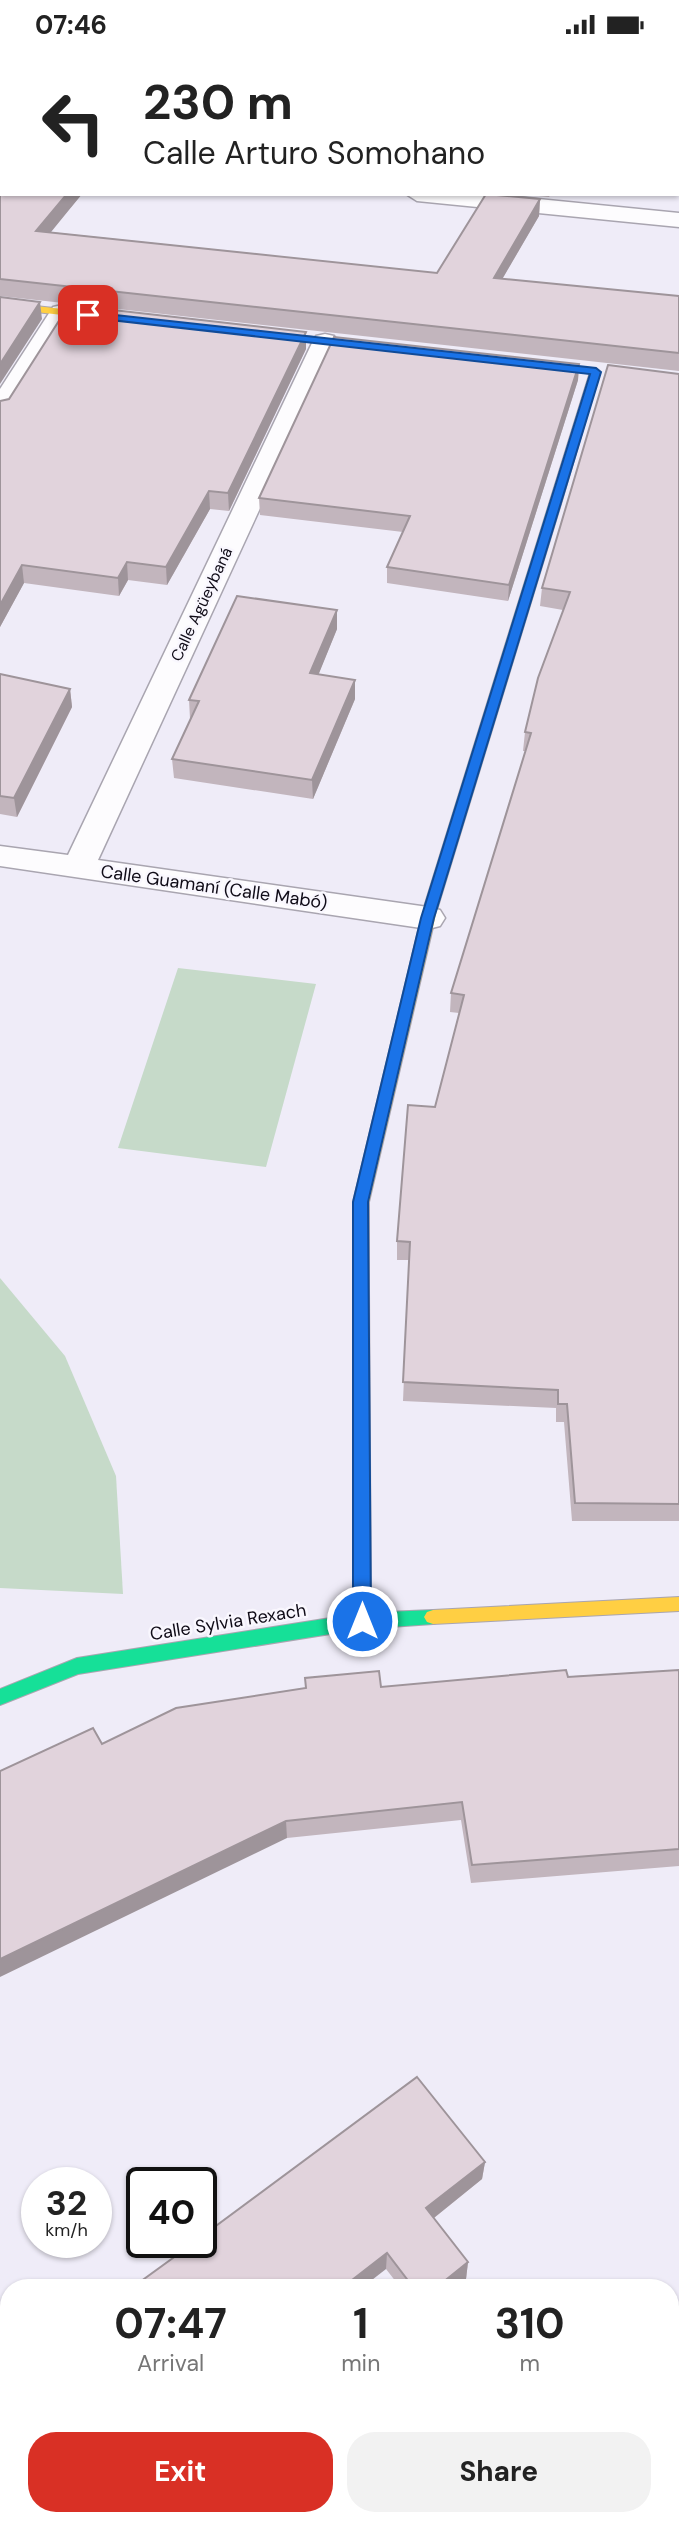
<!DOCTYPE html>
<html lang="en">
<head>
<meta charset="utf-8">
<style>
	:root { --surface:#fff; --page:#f2f2f2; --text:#222; --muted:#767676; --accent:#d93025 }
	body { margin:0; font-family:"DM Sans",sans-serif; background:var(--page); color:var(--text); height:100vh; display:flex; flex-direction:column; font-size:26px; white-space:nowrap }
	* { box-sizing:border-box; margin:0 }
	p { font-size:23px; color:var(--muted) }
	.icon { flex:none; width:38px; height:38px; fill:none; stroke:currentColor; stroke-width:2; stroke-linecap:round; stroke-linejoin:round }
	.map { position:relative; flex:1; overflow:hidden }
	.sheet { position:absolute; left:0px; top:2230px; width:679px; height:247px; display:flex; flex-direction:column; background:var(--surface); border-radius:28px 28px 0 0; box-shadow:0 2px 5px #0004 }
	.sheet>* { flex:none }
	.top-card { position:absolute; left:0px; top:0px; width:679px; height:147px; box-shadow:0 2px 5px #0004; background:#fff; color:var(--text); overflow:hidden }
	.speed { position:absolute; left:21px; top:2118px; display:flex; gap:14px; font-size:35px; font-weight:700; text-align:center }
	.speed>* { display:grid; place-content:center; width:91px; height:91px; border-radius:50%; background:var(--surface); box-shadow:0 2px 5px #0004; line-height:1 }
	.speed small { font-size:18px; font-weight:400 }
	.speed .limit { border:4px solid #111; border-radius:10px; background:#fff; color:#111 }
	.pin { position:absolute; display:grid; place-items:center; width:60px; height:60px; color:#fff; margin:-30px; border-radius:14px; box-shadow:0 4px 10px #0006 }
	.me { position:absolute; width:77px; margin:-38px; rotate:0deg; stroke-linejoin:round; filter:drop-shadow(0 0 5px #0008) }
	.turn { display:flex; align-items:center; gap:24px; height:147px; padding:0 28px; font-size:32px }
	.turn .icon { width:91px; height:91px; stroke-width:2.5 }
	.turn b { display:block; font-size:49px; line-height:60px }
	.eta { display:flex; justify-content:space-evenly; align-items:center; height:119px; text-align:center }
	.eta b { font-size:42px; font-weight:700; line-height:49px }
	.button { display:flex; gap:14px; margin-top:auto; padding:14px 28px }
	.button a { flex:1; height:80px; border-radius:28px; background:var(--accent); color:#fff; font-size:28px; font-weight:700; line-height:80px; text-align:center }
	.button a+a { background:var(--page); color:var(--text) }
	.status { display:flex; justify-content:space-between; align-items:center; height:49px; padding:0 35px; background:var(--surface); direction:ltr }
	.status svg { height:19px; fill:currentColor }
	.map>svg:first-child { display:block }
</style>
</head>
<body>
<div class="status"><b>07:46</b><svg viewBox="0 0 49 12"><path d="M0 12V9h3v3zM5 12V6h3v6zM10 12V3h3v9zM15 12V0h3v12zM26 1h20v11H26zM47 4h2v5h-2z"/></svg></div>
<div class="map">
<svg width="679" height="2476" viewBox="0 0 679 2476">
	<rect width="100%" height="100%" fill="#efecf8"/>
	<g fill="#c6dac9">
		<path d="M 178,919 L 316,935 L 266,1118 L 118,1099 Z"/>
		<path d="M 0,1229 L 65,1307 L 116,1427 L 123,1545 L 0,1539 Z"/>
	</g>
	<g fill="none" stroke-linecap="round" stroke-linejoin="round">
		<defs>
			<g id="street">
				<rect x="677" y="48" width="2" height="12"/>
				<path d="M 406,145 L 489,145 L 679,164 L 679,178 L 417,152 Z"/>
				<path d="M 62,256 L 71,258 L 74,263 L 9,366 L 0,368 L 0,340 L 53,258 Z"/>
				<path d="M 325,285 L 334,287 L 337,292 L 98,811 L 428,858 L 440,861 L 445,869 L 440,877 L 428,880 L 0,817 L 0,797 L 68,806 L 313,292 L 316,287 Z"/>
				<path d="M 678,2326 L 679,2384 L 670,2387 L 670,2329 Z"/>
				<path d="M 510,2468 L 573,2468 L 570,2476 L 507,2476 Z"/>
			</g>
			<g id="fast">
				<path d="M 555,452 L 561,455 L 437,861 L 430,865 L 425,864 L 423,861 L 549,455 Z"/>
				<path d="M 433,1561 L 439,1563 L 442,1568 L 439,1573 L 433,1575 L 362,1580 L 78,1625 L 0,1656 L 0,1640 L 77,1609 L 362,1564 Z"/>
			</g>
			<g id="slow">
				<path d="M 0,253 L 116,266 L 121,269 L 116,272 L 0,259 Z"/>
				<path d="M 595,320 L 600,323 L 561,455 L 551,457 L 549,455 L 590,323 Z"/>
				<path d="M 430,857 L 437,861 L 369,1153 L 369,1241 L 361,1247 L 353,1241 L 353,1153 L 423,861 Z"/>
				<path d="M 679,1548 L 679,1562 L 433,1575 L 427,1573 L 424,1568 L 427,1563 L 433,1561 Z"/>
			</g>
			<g id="jam">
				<path d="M 253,281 L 384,296 L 389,299 L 384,302 L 249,286 L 248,284 Z"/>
				<path d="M 361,1235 L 369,1241 L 371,1572 L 368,1577 L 362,1580 L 356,1577 L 353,1572 L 353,1241 Z"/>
			</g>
		</defs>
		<use href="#street" stroke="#a9a5b0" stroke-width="3"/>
		<use href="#fast" stroke="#a9a5b0" stroke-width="2"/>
		<use href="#slow" stroke="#a9a5b0" stroke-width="2"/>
		<use href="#jam" stroke="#a9a5b0" stroke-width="2"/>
		<use href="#street" fill="#fdfcfe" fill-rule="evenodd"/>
		<use href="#fast" fill="#16e098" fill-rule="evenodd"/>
		<use href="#slow" fill="#ffcf43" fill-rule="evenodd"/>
		<use href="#jam" fill="#f24e42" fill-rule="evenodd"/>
	</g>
	<g fill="#c2b5bd">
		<path d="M 0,0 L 679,0 L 677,7 L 677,2 L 2,2 L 1,106 L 2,145 L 82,145 L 50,183 L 437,224 L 486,145 L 540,150 L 539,167 L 502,230 L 679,247 L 679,322 L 0,247 Z"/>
		<path d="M 518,145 L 551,145 L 549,148 Z"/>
		<path d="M 306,283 L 306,300 L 229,462 L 210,460 L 167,536 L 128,531 L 119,547 L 24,534 L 0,578 L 0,352 Z"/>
		<path d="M 579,315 L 578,331 L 508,552 L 387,534 L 387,518 L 403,483 L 260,466 L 259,449 Z"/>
		<path d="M 679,325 L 679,1472 L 572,1472 L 564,1373 L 556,1373 L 556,1359 L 403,1352 L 409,1211 L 397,1211 L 397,1192 L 435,1058 L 459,964 L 450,963 L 451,944 L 526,702 L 523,702 L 525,683 L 563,561 L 540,557 L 542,539 Z"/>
		<path d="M 337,561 L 337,580 L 318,626 L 355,650 L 313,750 L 174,729 L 172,710 L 191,670 L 190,670 L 189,651 Z"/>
		<path d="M 0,625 L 70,640 L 72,658 L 17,768 L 0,765 Z"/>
		<path d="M 679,1621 L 679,1817 L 471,1834 L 461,1771 L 287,1789 L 102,1695 L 305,1639 L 305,1629 L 381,1638 Z"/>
		<path d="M 485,2113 L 482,2130 L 434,2169 L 468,2213 L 466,2230 L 456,2238 L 400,2238 L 386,2220 L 133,2238 Z"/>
	</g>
	<g fill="#9e949a">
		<path d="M 0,89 L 2,106 L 0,107 Z"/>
		<path d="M 67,145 L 82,145 L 38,199 L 36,182 Z"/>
		<path d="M 540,150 L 539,167 L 493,246 L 494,229 Z"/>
		<path d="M 40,253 L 42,270 L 0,335 L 0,315 Z"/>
		<path d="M 306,283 L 306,300 L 229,462 L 228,444 Z"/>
		<path d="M 579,315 L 578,331 L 508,552 L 509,536 Z"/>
		<path d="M 209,442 L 210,460 L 167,536 L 166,518 Z"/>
		<path d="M 127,513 L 128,531 L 119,547 L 118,529 Z"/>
		<path d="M 22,516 L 24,534 L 0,578 L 0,556 Z"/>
		<path d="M 337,561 L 337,580 L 311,644 L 310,624 Z"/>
		<path d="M 355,631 L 355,650 L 313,750 L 312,731 Z"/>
		<path d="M 70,640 L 72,658 L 17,768 L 14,749 Z"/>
		<path d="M 286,1772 L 287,1789 L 0,1928 L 0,1910 Z"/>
		<path d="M 485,2113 L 482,2130 L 425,2176 L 426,2159 Z"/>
		<path d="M 387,2204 L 386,2220 L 363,2238 L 343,2238 Z"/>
		<path d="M 468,2213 L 466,2230 L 456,2238 L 437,2238 Z"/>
		<path d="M 44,2468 L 66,2468 L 55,2476 L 33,2476 Z"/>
	</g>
	<g fill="#e1d3dc" stroke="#9e949a" stroke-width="2">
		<path d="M 0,0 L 676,0 L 675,2 L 2,2 L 2,98 L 0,89 Z"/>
		<path d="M 0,106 L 2,106 L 2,145 L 67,145 L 36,182 L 437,224 L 486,145 L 540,150 L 494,229 L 679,247 L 679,304 L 0,230 Z"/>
		<path d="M 0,248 L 40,253 L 0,315 Z"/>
		<path d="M 69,256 L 306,283 L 228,444 L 209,442 L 166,518 L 127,513 L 118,529 L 22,516 L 0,556 L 0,352 L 9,350 Z"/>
		<path d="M 334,288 L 579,315 L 509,536 L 387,518 L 410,467 L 259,449 Z"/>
		<path d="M 608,316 L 679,325 L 679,1455 L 575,1454 L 567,1355 L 558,1355 L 558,1341 L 403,1333 L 410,1193 L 397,1192 L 408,1056 L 435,1058 L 464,946 L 451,944 L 531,684 L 525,683 L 538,629 L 570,543 L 542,539 Z"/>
		<path d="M 237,547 L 337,561 L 310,624 L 355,631 L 312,731 L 172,710 L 199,652 L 189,651 Z"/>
		<path d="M 0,625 L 70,640 L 14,749 L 0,747 Z"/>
		<path d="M 566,1621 L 568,1628 L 679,1621 L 679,1800 L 472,1816 L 462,1753 L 286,1772 L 0,1910 L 0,1722 L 93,1679 L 102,1695 L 176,1659 L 306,1639 L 305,1629 L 379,1622 L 381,1638 Z"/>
		<path d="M 417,2028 L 485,2113 L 426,2159 L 468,2213 L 437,2238 L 413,2238 L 387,2204 L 343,2238 L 133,2238 L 195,2193 L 201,2193 L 201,2188 Z"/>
		<path d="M 9,2344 L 9,2468 L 44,2468 L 33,2476 L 0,2476 L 0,2350 Z"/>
	</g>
	<path fill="#1a73e8" stroke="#114b97" stroke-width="2" d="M 88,263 L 596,319 L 601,323 L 434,869 L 368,1153 L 371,1572 L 362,1579 L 353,1572 L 353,1153 L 421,869 L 590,325 L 84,268 L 84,263 Z"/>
	<g text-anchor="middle" stroke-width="5" stroke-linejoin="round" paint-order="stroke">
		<g font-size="16" fill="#0f0b17" stroke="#f9f7fe">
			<text transform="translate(201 555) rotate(-65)" y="6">Calle Agüeybaná</text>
		</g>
		<g font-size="18" fill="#0f0b17" stroke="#f9f7fe">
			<text transform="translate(214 838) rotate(8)" y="6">Calle Guamaní (Calle Mabó)</text>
			<text transform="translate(228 1573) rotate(-9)" y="6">Calle Sylvia Rexach</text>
		</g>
	</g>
</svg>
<div class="speed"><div>32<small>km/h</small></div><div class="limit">40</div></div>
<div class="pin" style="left:88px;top:266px;background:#d93025"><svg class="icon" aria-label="arrive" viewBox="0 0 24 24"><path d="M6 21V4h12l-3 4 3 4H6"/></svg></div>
<svg class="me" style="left:362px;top:1572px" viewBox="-20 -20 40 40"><circle r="17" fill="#1a73e8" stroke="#fff" stroke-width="3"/><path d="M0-11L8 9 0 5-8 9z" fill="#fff"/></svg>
<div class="top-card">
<div class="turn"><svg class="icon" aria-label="left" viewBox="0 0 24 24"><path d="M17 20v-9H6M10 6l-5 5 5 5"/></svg><div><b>230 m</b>Calle Arturo Somohano</div></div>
</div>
<section class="sheet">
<div class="eta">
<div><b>07:47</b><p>Arrival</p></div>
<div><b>1</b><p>min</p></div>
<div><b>310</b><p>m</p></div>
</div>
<div class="button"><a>Exit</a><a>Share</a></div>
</section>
</div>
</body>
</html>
